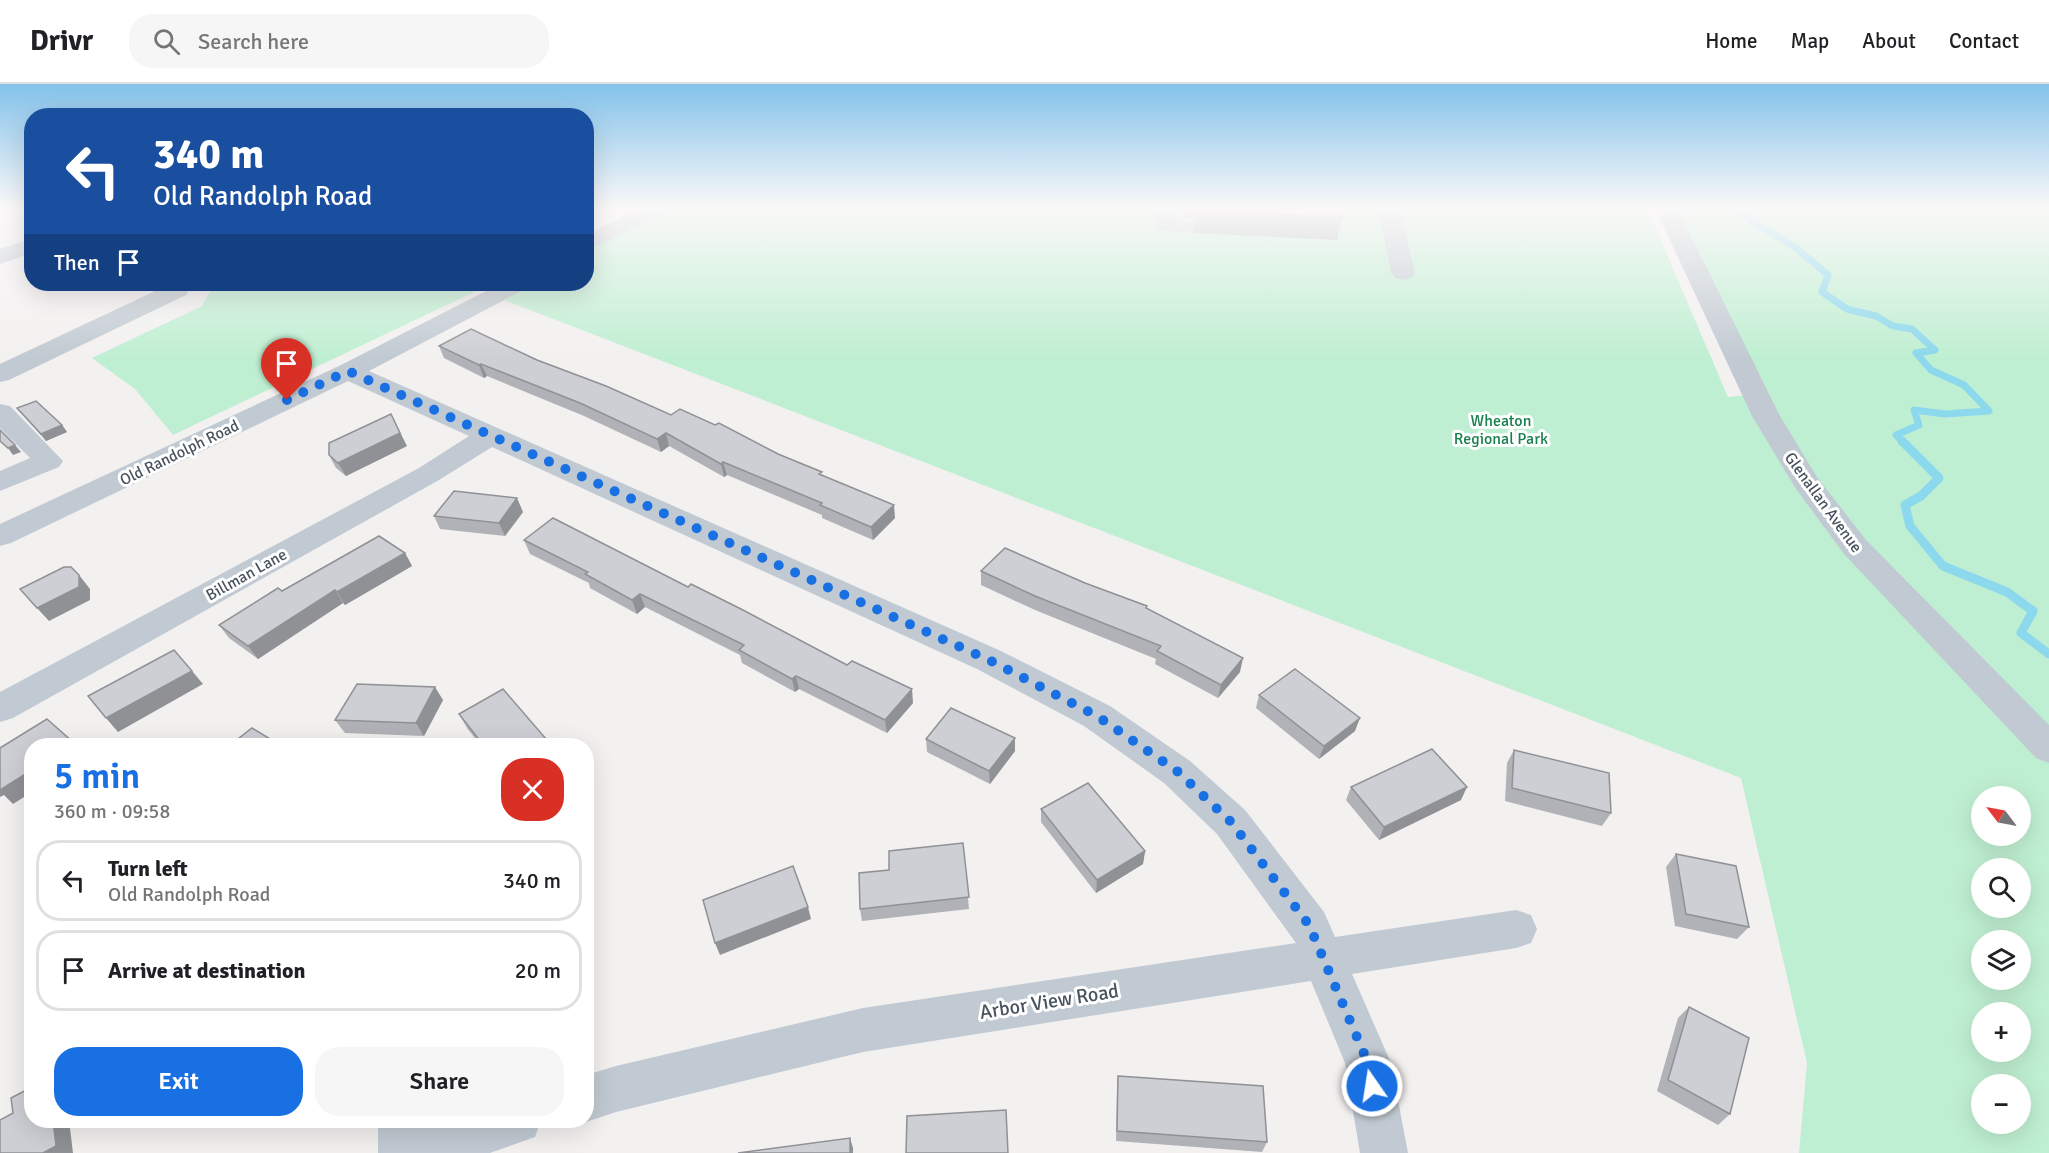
<!DOCTYPE html>
<html lang="en">
<head>
<meta charset="utf-8">
<style>
	:root { --surface:#fff; --page:#f6f6f6; --text:#202124; --muted:#757577; --line:#e0e0e0; --accent:#1970e3 }
	body { margin:0; font-family:Signika,sans-serif; background:var(--page); color:var(--text); height:100vh; display:flex; flex-direction:column; font-size:22px; white-space:nowrap }
	* { box-sizing:border-box; margin:0 }
	p { font-size:20px; color:var(--muted) }
	.icon { flex:none; width:33px; height:33px; fill:none; stroke:currentColor; stroke-width:2; stroke-linecap:round; stroke-linejoin:round }
	.map { position:relative; flex:1; overflow:hidden }
	.drawer { position:absolute; left:24px; top:654px; width:570px; height:390px; display:flex; flex-direction:column; background:var(--surface); border-radius:24px; box-shadow:0 6px 24px #0002 }
	.drawer>* { flex:none }
	.hud { position:absolute; left:24px; top:24px; width:570px; height:183px; border-radius:24px; box-shadow:0 6px 24px #0002; background:#1a4fa0; color:#fff; overflow:hidden }
	.needle { width:39px; rotate:302deg }
	.buttons { position:absolute; left:1971px; top:702px; display:grid; gap:12px }
	.buttons a { display:grid; place-items:center; width:60px; height:60px; border-radius:50%; background:var(--surface); box-shadow:0 6px 24px #0002; font-size:30px }
	.pin { position:absolute; display:grid; place-items:center; width:51px; height:51px; color:#fff; margin:-62px -26px; border-radius:50% 50% 50% 0; rotate:-45deg; box-shadow:0 0 6px #0007 }
	.pin .icon { rotate:45deg }
	.me { position:absolute; width:66px; margin:-33px; rotate:347deg; stroke-linejoin:round; filter:drop-shadow(0 0 4px #0008) }
	.turn { display:flex; align-items:center; gap:21px; height:126px; padding:0 30px; font-size:27px }
	.turn .icon { width:78px; height:78px; stroke-width:2.5 }
	.turn b { display:block; font-size:42px; line-height:51px }
	.then { display:flex; align-items:center; height:57px; padding:0 30px; background:#0003; gap:12px; font-size:22px }
	.round { display:grid; place-items:center; flex:none; width:63px; height:63px; border-radius:24px; background:var(--page) }
	.headline { display:flex; align-items:center; justify-content:space-between; height:102px; padding:0 30px }
	h1 { font-size:36px; font-weight:600; line-height:45px; color:var(--accent) }
	.cta { display:flex; gap:12px; margin-top:auto; padding:12px 30px }
	.cta a { flex:1; height:69px; border-radius:24px; background:var(--accent); color:#fff; font-size:24px; font-weight:600; line-height:69px; text-align:center }
	.cta a+a { background:var(--page); color:var(--text) }
	ul { padding:0; list-style:none }
	li { display:flex; align-items:center; gap:18px; height:81px; margin:0 12px 9px; padding:0 18px; border:3px solid var(--line); border-radius:24px }
	li div { flex:1 }
	li b { display:block; font-size:22px }
	li em { font-style:normal }
	header { display:flex; align-items:center; gap:36px; box-sizing:border-box; height:84px; padding:0 30px; background:var(--surface); border-bottom:2px solid var(--line) }
	header strong { font-size:28px }
	nav { display:flex; gap:33px; margin-inline-start:auto; font-size:21px }
	.search { width:420px; height:54px; background:var(--page); display:flex; align-items:center; gap:15px; box-sizing:border-box; padding:0 21px; border-radius:24px; color:var(--muted); font-size:22px }
	.map>svg:first-child { display:block }
</style>
</head>
<body>
<header>
<strong>Drivr</strong>
<div class="search"><svg class="icon" aria-label="search" viewBox="0 0 24 24"><circle cx="10" cy="10" r="6"/><path d="M15 15l6 6"/></svg>Search here</div>
<nav><a>Home</a><a>Map</a><a>About</a><a>Contact</a></nav>
</header>
<div class="map">
<svg width="2049" height="1069" viewBox="0 0 2049 1069">
	<rect width="100%" height="100%" fill="#f3f0f0"/>
	<g fill="#bfefd2" fill-rule="evenodd">
		<path d="M 654,124 L 1647,124 L 1728,313 L 1748,311 L 1664,124 L 2049,124 L 2049,1069 L 1799,1069 L 1807,979 L 1741,694 L 494,212 L 516,200 L 586,200 L 587,161 ZM 1982,712 L 2020,712 L 2020,752 L 1982,752 ZM 1982,784 L 2020,784 L 2020,824 L 1982,824 ZM 1982,856 L 2020,856 L 2020,896 L 1982,896 ZM 1982,928 L 2020,928 L 2020,968 L 1982,968 ZM 1982,1000 L 2020,1000 L 2020,1040 L 1982,1040 Z"/>
		<path d="M 214,200 L 491,200 L 173,351 L 135,305 L 92,274 L 202,222 Z"/>
	</g>
	<g fill="none" stroke-linecap="round" stroke-linejoin="round">
		<path stroke="#8cd8ec" stroke-width="7" d="M 1731,124 L 1796,164 L 1828,191 L 1822,208 L 1847,225 L 1876,232 L 1893,242 L 1912,245 L 1935,266 L 1916,269 L 1931,286 L 1964,301 L 1989,327 L 1945,330 L 1914,326 L 1919,341 L 1896,351 L 1903,358"/>
		<path stroke="#8cd8ec" stroke-width="9" d="M 1902,357 L 1939,394 L 1921,412 L 1905,421 L 1910,442 L 1943,482 L 2007,508 L 2033,527 L 2021,549 L 2049,570"/>
		<g fill="#c1cad2" fill-rule="evenodd">
			<path d="M 639,124 L 666,124 L 663,129 L 586,168 L 586,152 Z"/>
			<path d="M 1154,124 L 1176,124 L 1175,135 L 1192,137 L 1195,142 L 1192,147 L 1184,149 L 1160,146 L 1153,136 Z"/>
			<path d="M 1378,124 L 1400,124 L 1415,189 L 1411,194 L 1403,196 L 1395,194 L 1391,189 Z"/>
			<path d="M 1655,124 L 1677,124 L 1780,332 L 1817,393 L 1866,456 L 2049,641 L 2049,679 L 2036,674 L 1844,470 L 1796,405 L 1752,332 Z"/>
			<path d="M 32,154 L 32,169 L 0,180 L 0,165 Z"/>
			<path d="M 170,200 L 193,200 L 186,211 L 9,296 L 0,298 L 0,280 Z"/>
			<path d="M 500,200 L 529,200 L 525,205 L 369,287 L 1001,567 L 1110,622 L 1190,677 L 1245,726 L 1324,828 L 1335,853 L 1516,826 L 1531,831 L 1537,845 L 1531,859 L 1516,864 L 1352,890 L 1391,979 L 1408,1069 L 1360,1069 L 1345,979 L 1311,897 L 863,968 L 616,1028 L 586,1038 L 581,1036 L 586,1036 L 586,991 L 616,982 L 863,924 L 1296,859 L 1217,750 L 1164,699 L 1084,642 L 977,585 L 492,363 L 439,396 L 13,634 L 0,638 L 0,608 L 419,384 L 469,352 L 348,297 L 11,459 L 0,462 L 0,440 L 339,282 Z"/>
			<path d="M 0,320 L 10,322 L 63,377 L 59,383 L 0,407 L 0,387 L 30,374 L 0,344 Z"/>
			<path d="M 378,1036 L 426,1036 L 426,1042 L 443,1036 L 541,1036 L 535,1053 L 490,1069 L 378,1069 Z"/>
		</g>
	</g>
	<g fill="#b0b2b7">
		<path d="M 1185,124 L 1340,124 L 1342,134 L 1337,156 L 1193,149 L 1194,137 L 1192,135 L 1184,134 Z"/>
		<path d="M 439,262 L 537,276 L 671,331 L 778,370 L 823,392 L 895,434 L 873,456 L 822,434 L 822,431 L 727,391 L 724,393 L 669,362 L 661,368 L 584,332 L 487,292 L 484,294 L 444,274 Z"/>
		<path d="M 17,324 L 62,341 L 67,348 L 46,357 Z"/>
		<path d="M 407,362 L 346,392 L 336,384 L 329,371 Z"/>
		<path d="M 523,428 L 505,452 L 440,445 L 434,432 Z"/>
		<path d="M 524,456 L 913,619 L 887,649 L 799,605 L 795,608 L 742,579 L 740,571 L 645,523 L 637,530 L 590,504 L 589,499 L 530,470 Z"/>
		<path d="M 405,469 L 412,482 L 345,521 L 343,519 L 258,575 L 229,554 L 219,541 L 282,507 Z"/>
		<path d="M 981,487 L 1085,499 L 1147,522 L 1147,524 L 1240,588 L 1218,614 L 1155,580 L 1156,575 L 1035,526 L 981,501 Z"/>
		<path d="M 1259,611 L 1355,647 L 1319,675 L 1256,624 Z"/>
		<path d="M 443,616 L 424,652 L 345,649 L 335,636 Z"/>
		<path d="M 459,630 L 550,662 L 481,662 L 467,644 Z"/>
		<path d="M 926,655 L 1015,667 L 990,700 L 927,668 Z"/>
		<path d="M 1514,666 L 1611,729 L 1602,742 L 1505,717 L 1507,679 Z"/>
		<path d="M 1351,703 L 1461,716 L 1379,756 L 1346,716 Z"/>
		<path d="M 1041,725 L 1145,767 L 1143,780 L 1096,809 L 1041,738 Z"/>
		<path d="M 963,759 L 969,825 L 862,837 L 860,825 L 889,786 Z"/>
		<path d="M 1676,770 L 1749,843 L 1737,855 L 1675,842 L 1666,783 Z"/>
		<path d="M 1689,923 L 1730,1030 L 1718,1041 L 1657,1007 L 1678,934 Z"/>
		<path d="M 1118,992 L 1267,1058 L 1262,1068 L 1116,1057 L 1117,1003 Z"/>
	</g>
	<g fill="#909195">
		<path d="M 481,280 L 487,292 L 484,294 L 479,281 Z"/>
		<path d="M 391,330 L 407,362 L 346,392 L 338,379 Z"/>
		<path d="M 62,341 L 67,348 L 46,357 L 41,350 Z"/>
		<path d="M 666,349 L 669,362 L 661,368 L 657,355 Z"/>
		<path d="M 15,361 L 21,368 L 13,371 L 8,364 Z"/>
		<path d="M 723,378 L 727,391 L 724,393 L 721,380 Z"/>
		<path d="M 517,414 L 523,428 L 505,452 L 499,439 Z"/>
		<path d="M 894,421 L 895,434 L 873,456 L 871,443 Z"/>
		<path d="M 405,469 L 412,482 L 345,521 L 337,508 Z"/>
		<path d="M 79,491 L 90,505 L 90,516 L 49,537 L 37,524 Z"/>
		<path d="M 335,506 L 343,519 L 258,575 L 248,562 Z"/>
		<path d="M 640,510 L 645,523 L 637,530 L 632,516 Z"/>
		<path d="M 1243,574 L 1240,588 L 1218,614 L 1221,601 Z"/>
		<path d="M 192,587 L 203,600 L 118,648 L 106,634 Z"/>
		<path d="M 796,592 L 799,605 L 795,608 L 792,595 Z"/>
		<path d="M 435,603 L 443,616 L 424,652 L 416,639 Z"/>
		<path d="M 912,605 L 913,619 L 887,649 L 885,636 Z"/>
		<path d="M 1360,634 L 1355,647 L 1319,675 L 1324,662 Z"/>
		<path d="M 1015,654 L 1015,667 L 990,700 L 989,687 Z"/>
		<path d="M 32,686 L 32,708 L 13,720 L 4,711 L 0,713 L 0,706 Z"/>
		<path d="M 1467,703 L 1461,716 L 1379,756 L 1384,743 Z"/>
		<path d="M 1145,767 L 1143,780 L 1096,809 L 1097,796 Z"/>
		<path d="M 808,823 L 811,835 L 720,871 L 715,859 Z"/>
		<path d="M 586,875 L 593,890 L 586,893 Z"/>
		<path d="M 53,1036 L 69,1036 L 73,1069 L 43,1069 Z"/>
		<path d="M 850,1054 L 853,1064 L 853,1069 L 850,1069 Z"/>
	</g>
	<g fill="#cdcfd5" stroke="#909195" stroke-width="1.5">
		<path d="M 1197,124 L 1340,124 L 1342,134 L 1196,126 Z"/>
		<path d="M 471,245 L 537,276 L 606,302 L 671,331 L 680,325 L 715,341 L 719,339 L 778,370 L 822,388 L 819,390 L 894,421 L 871,443 L 820,421 L 822,419 L 723,378 L 721,380 L 666,349 L 657,355 L 580,319 L 481,280 L 479,281 L 439,262 Z"/>
		<path d="M 36,317 L 62,341 L 41,350 L 17,324 Z"/>
		<path d="M 391,330 L 400,349 L 338,379 L 329,371 L 329,359 Z"/>
		<path d="M 0,346 L 15,361 L 8,364 L 0,357 Z"/>
		<path d="M 454,407 L 517,414 L 499,439 L 434,432 Z"/>
		<path d="M 553,434 L 688,503 L 691,500 L 743,526 L 847,581 L 852,577 L 912,605 L 885,636 L 796,592 L 792,595 L 739,566 L 744,561 L 640,510 L 632,516 L 585,490 L 588,488 L 524,456 Z"/>
		<path d="M 379,452 L 405,469 L 337,508 L 335,506 L 248,562 L 219,541 L 278,504 L 282,507 Z"/>
		<path d="M 1005,464 L 1085,499 L 1147,522 L 1146,524 L 1243,574 L 1221,601 L 1157,567 L 1161,562 L 1035,512 L 981,487 Z"/>
		<path d="M 64,483 L 71,483 L 79,491 L 79,503 L 37,524 L 20,505 Z"/>
		<path d="M 174,566 L 192,587 L 106,634 L 88,612 Z"/>
		<path d="M 1295,585 L 1360,634 L 1324,662 L 1259,611 Z"/>
		<path d="M 357,600 L 435,603 L 416,639 L 335,636 Z"/>
		<path d="M 503,605 L 547,656 L 548,662 L 484,662 L 459,630 Z"/>
		<path d="M 951,624 L 1015,654 L 989,687 L 926,655 Z"/>
		<path d="M 47,635 L 74,659 L 70,662 L 32,662 L 32,686 L 0,706 L 0,664 Z"/>
		<path d="M 252,644 L 275,658 L 275,662 L 229,662 Z"/>
		<path d="M 1432,665 L 1467,703 L 1384,743 L 1351,703 Z"/>
		<path d="M 1514,666 L 1609,689 L 1611,729 L 1512,704 Z"/>
		<path d="M 1088,699 L 1145,767 L 1097,796 L 1041,725 Z"/>
		<path d="M 963,759 L 969,813 L 860,825 L 859,789 L 889,786 L 889,767 Z"/>
		<path d="M 1676,770 L 1736,782 L 1749,843 L 1686,830 Z"/>
		<path d="M 793,782 L 808,823 L 715,859 L 703,816 Z"/>
		<path d="M 1689,923 L 1749,954 L 1730,1030 L 1668,996 Z"/>
		<path d="M 1118,992 L 1263,1002 L 1267,1058 L 1117,1047 Z"/>
		<path d="M 32,1003 L 32,1036 L 53,1036 L 56,1062 L 43,1069 L 0,1069 L 0,1036 L 13,1029 L 11,1014 Z"/>
		<path d="M 1006,1026 L 1008,1069 L 906,1069 L 907,1032 Z"/>
		<path d="M 850,1054 L 850,1069 L 738,1069 Z"/>
	</g>
	<linearGradient id="sky" x2="0" y2="1"><stop stop-color="#83c2ea"/><stop offset="0.45" stop-color="#faf8f8"/><stop offset="1" stop-color="#faf8f8" stop-opacity="0"/></linearGradient>
	<rect width="2049" height="274" fill="url(#sky)"/>
	<g fill="none" stroke-linecap="round" stroke-linejoin="round">
		<path stroke="#1970e3" stroke-width="10" stroke-dasharray="0 18" d="M 287,316 L 348,287 L 989,576 L 1097,632 L 1177,687 L 1231,738 L 1309,841 L 1368,979 L 1372,1002"/>
	</g>
	<g text-anchor="middle" stroke-width="6" stroke-linejoin="round" paint-order="stroke">
		<g font-size="16" fill="#17804c" stroke="#fff">
			<text x="1501" y="342">Wheaton<tspan x="1501" dy="18">Regional Park</tspan></text>
		</g>
		<g font-size="16" fill="#48535e" stroke="#fff">
			<text transform="translate(179 368) rotate(-26)" y="6">Old Randolph Road</text>
			<text transform="translate(1824 418) rotate(54)" y="6">Glenallan Avenue</text>
			<text transform="translate(246 490) rotate(-29)" y="6">Billman Lane</text>
		</g>
		<g font-size="20" fill="#48535e" stroke="#fff">
			<text transform="translate(1049 917) rotate(-9)" y="7">Arbor View Road</text>
		</g>
	</g>
</svg>
<div class="buttons">
<a><svg class="needle" viewBox="-14 -14 28 28"><path d="M0-13l5 13h-10z" fill="#e53935"/><path d="M0 13l5-13h-10z" fill="#757577"/></svg></a>
<a><svg class="icon" aria-label="search" viewBox="0 0 24 24"><circle cx="10" cy="10" r="6"/><path d="M15 15l6 6"/></svg></a>
<a><svg class="icon" aria-label="layers" viewBox="0 0 24 24"><path d="M12 4l9 5-9 5-9-5zM3 14l9 5 9-5"/></svg></a>
<a>+</a>
<a>−</a>
</div>
<div class="pin" style="left:287px;top:316px;background:#d93025"><svg class="icon" aria-label="arrive" viewBox="0 0 24 24"><path d="M6 21V4h12l-3 4 3 4H6"/></svg></div>
<svg class="me" style="left:1372px;top:1002px" viewBox="-20 -20 40 40"><circle r="17" fill="#1970e3" stroke="#fff" stroke-width="3"/><path d="M0-11L8 9 0 5-8 9z" fill="#fff"/></svg>
<div class="hud">
<div class="turn"><svg class="icon" aria-label="left" viewBox="0 0 24 24"><path d="M17 20v-9H6M10 6l-5 5 5 5"/></svg><div><b>340 m</b>Old Randolph Road</div></div>
<div class="then">Then<svg class="icon" aria-label="arrive" viewBox="0 0 24 24"><path d="M6 21V4h12l-3 4 3 4H6"/></svg></div>
</div>
<section class="drawer">
<div class="headline"><div><h1>5 min</h1><p>360 m · 09:58</p></div><a class="round" style="background:#d93025;color:#fff"><svg class="icon" aria-label="close" viewBox="0 0 24 24"><path d="M6 6l12 12M18 6L6 18"/></svg></a></div>
<ul>
<li><svg class="icon" aria-label="left" viewBox="0 0 24 24"><path d="M17 20v-9H6M10 6l-5 5 5 5"/></svg><div><b>Turn left</b><p>Old Randolph Road</p></div><em>340 m</em></li>
<li><svg class="icon" aria-label="arrive" viewBox="0 0 24 24"><path d="M6 21V4h12l-3 4 3 4H6"/></svg><div><b>Arrive at destination</b></div><em>20 m</em></li>
</ul>
<div class="cta"><a>Exit</a><a>Share</a></div>
</section>
</div>
</body>
</html>
